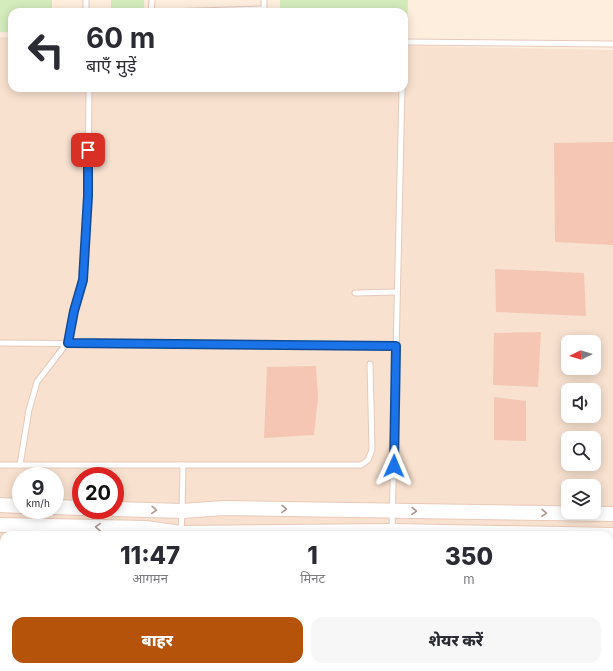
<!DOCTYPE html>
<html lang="hi">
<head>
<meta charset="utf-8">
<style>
	:root { --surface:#fff; --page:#f7f7f7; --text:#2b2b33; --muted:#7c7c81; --accent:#b45309 }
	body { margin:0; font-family:Inter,"Noto Sans Devanagari",sans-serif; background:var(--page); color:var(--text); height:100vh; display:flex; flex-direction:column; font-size:15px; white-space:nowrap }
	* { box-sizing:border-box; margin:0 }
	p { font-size:13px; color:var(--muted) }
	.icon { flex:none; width:22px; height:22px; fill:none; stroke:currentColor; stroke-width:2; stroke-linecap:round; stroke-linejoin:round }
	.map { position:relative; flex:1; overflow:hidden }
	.drawer { position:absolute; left:0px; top:531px; width:613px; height:140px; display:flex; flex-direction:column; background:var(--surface); border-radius:12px 12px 0 0; box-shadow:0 2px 10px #0003 }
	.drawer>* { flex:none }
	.guide { position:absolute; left:8px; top:8px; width:400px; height:84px; border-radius:12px; box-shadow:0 2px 10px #0003; background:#fff; color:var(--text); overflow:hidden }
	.needle { width:26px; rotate:265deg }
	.buttons { position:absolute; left:561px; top:335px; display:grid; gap:8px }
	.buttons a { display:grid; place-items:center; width:40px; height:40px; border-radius:8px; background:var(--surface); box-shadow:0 2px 10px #0003; font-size:20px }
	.speed { position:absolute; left:12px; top:467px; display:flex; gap:8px; font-size:20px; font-weight:700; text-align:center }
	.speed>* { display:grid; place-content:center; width:52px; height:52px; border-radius:50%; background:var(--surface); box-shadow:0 2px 10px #0003; line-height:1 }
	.speed small { font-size:10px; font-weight:400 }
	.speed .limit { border:6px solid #d22; background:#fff; color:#111 }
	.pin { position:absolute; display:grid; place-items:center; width:34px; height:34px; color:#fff; margin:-17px; border-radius:8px; box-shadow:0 2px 6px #0006 }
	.me { position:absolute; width:44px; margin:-22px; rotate:1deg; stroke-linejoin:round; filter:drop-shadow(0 0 3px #0008) }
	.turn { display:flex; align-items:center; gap:14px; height:84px; padding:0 12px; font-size:18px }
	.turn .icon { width:52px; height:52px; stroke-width:2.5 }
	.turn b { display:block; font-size:28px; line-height:34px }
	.eta { display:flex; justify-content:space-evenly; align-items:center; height:68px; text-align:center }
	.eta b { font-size:24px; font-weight:800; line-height:28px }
	.action { display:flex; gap:8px; margin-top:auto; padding:8px 12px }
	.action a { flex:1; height:46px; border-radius:12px; background:var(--accent); color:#fff; font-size:16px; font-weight:800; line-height:46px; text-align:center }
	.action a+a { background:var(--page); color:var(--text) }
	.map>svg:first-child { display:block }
</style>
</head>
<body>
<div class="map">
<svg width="613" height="671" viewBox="0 0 613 671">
	<rect width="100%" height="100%" fill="#feeede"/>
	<path fill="#f8e1cf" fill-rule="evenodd" d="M 0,37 L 12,37 L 12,88 L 404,88 L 404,46 L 613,50 L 613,671 L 0,671 ZM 568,342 L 594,342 L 594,368 L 568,368 ZM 568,390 L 594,390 L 594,416 L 568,416 ZM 568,438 L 594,438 L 594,464 L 568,464 ZM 21,476 L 55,476 L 55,510 L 21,510 ZM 81,476 L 115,476 L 115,510 L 81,510 ZM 568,486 L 594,486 L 594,512 L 568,512 ZM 4,535 L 609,535 L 609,667 L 4,667 Z"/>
	<g fill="#d4ecbc">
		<path d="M 0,0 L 52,0 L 52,12 L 12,12 L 12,32 L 0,32 Z"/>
		<rect x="111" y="0" width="33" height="12"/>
		<path d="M 280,0 L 408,0 L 407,34 L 404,34 L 404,12 L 280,12 Z"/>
		<rect x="392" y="667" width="67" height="4"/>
	</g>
	<g fill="#f5c6b3">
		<path d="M 613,142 L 613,245 L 555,242 L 554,143 Z"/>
		<path d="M 495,269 L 584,273 L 586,316 L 496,312 Z"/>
		<path d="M 541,332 L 538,387 L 493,385 L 494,333 Z"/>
		<path d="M 316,366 L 318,398 L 314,435 L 264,438 L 267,367 Z"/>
		<path d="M 494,397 L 526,401 L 526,441 L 494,440 Z"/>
	</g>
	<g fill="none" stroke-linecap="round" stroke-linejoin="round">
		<defs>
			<g id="lane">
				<path d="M 264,0 L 264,11"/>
				<path d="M 86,12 L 86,0"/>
				<path d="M 151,12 L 152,0"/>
				<path d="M 165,12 L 264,9"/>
				<path d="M 404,42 L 613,44"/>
				<path d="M 355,293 L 397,292"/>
				<path d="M 0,343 L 396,346"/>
				<path d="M 0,465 L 361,465 L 368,460 L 372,450 L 370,364"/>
				<path d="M 20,465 L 29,410 L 37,382 L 67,343 L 74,311 L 83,280 L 88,196 L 89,88"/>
				<path d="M 392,530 L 402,88"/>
				<path d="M 181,532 L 182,511 L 183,465"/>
				<path d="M 609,563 L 613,563"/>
				<path d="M 176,671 L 177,667"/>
				<path d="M 473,671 L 473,667"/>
			</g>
			<g id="secondary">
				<path d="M 0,505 L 21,506"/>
				<path d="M 55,507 L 81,508"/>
				<path d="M 115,509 L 182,511 L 224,508 L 613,514"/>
				<path d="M 0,525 L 146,528 L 181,533 L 392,531 L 613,535"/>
			</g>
		</defs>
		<use href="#lane" stroke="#e4cabc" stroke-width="7"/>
		<use href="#secondary" stroke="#e9cab9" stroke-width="16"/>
		<use href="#lane" stroke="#fff" stroke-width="5"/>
		<use href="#secondary" stroke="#fff" stroke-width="14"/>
	</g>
	<defs><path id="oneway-chevron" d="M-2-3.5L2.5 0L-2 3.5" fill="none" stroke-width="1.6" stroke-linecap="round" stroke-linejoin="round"/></defs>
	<g stroke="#ac978f">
		<use href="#oneway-chevron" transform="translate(284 509) rotate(1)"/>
		<use href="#oneway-chevron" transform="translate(154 510) rotate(2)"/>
		<use href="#oneway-chevron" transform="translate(414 511) rotate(1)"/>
		<use href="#oneway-chevron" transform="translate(544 513) rotate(1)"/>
		<use href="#oneway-chevron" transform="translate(98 527) rotate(-179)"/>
	</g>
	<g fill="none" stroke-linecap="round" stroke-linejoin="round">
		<defs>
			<path id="route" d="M 88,150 L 88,196 L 83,280 L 74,311 L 68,343 L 396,346 L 394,466"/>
		</defs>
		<use href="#route" stroke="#114b97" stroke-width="10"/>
		<use href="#route" stroke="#1a73e8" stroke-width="7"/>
	</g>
</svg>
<div class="buttons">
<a><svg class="needle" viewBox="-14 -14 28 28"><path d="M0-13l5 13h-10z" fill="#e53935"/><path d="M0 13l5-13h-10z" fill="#7c7c81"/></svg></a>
<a><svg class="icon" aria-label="sound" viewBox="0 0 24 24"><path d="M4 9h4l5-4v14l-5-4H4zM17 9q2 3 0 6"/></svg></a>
<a><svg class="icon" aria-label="search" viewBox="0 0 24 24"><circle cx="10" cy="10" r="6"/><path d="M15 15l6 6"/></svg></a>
<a><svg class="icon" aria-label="layers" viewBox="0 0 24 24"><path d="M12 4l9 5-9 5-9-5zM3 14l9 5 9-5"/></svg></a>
</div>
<div class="speed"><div>9<small>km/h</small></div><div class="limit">20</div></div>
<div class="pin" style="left:88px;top:150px;background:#d93025"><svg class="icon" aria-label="arrive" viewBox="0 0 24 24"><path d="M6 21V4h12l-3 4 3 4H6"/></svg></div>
<svg class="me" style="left:394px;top:466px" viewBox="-20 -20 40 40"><path d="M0-17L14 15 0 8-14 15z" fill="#1a73e8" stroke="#fff" stroke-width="4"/></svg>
<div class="guide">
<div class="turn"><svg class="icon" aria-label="left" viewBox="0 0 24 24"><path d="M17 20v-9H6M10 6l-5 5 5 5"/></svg><div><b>60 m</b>बाएँ मुड़ें</div></div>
</div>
<section class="drawer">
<div class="eta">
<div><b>11:47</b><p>आगमन</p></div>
<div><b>1</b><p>मिनट</p></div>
<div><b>350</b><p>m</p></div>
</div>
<div class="action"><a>बाहर</a><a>शेयर करें</a></div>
</section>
</div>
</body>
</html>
